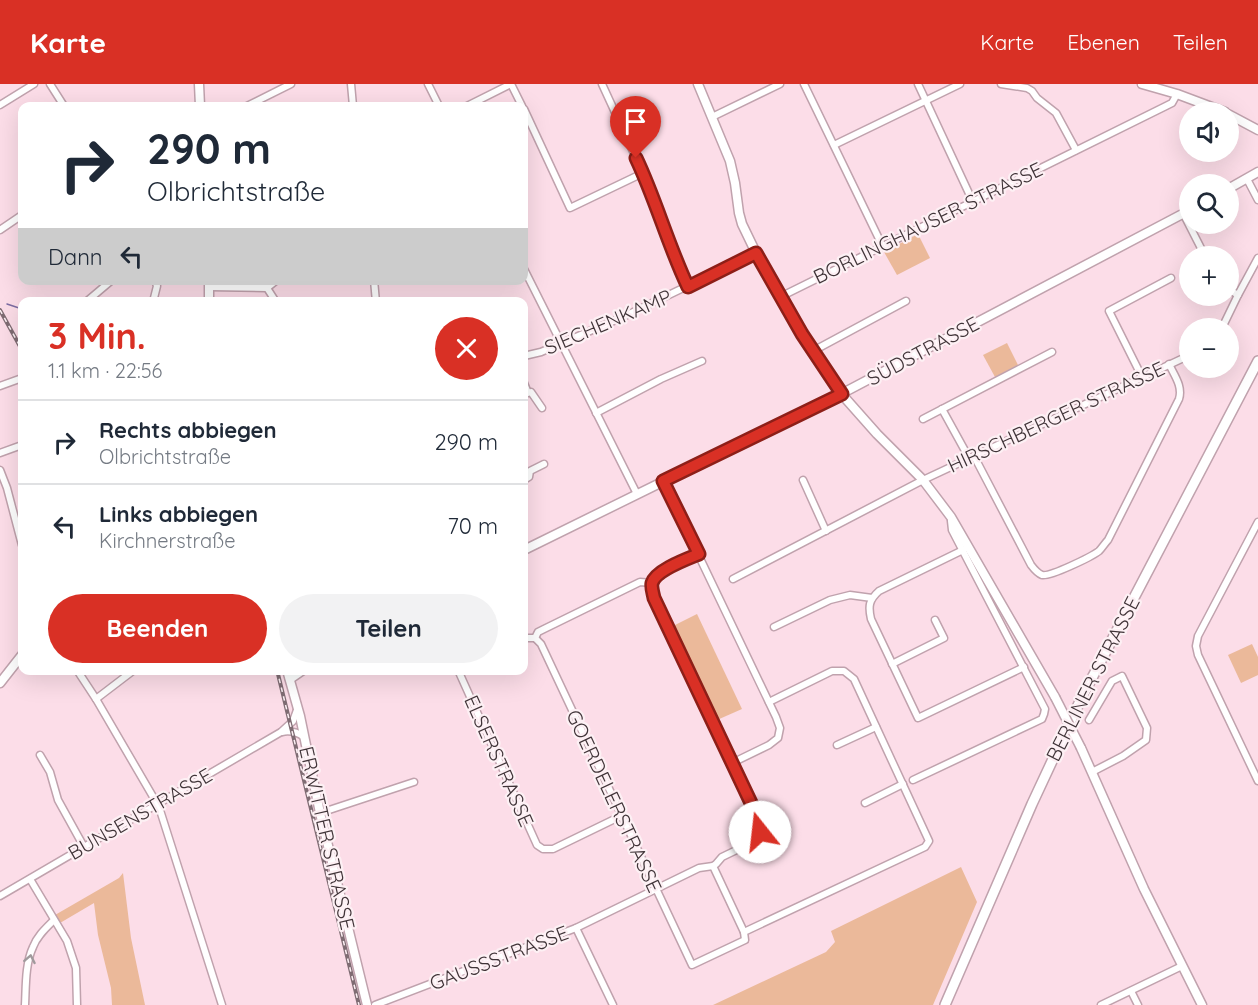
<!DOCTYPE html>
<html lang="de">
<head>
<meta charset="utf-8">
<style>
	:root { --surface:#fff; --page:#f2f2f3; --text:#1f2937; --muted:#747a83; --line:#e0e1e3; --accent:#d93025 }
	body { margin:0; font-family:Quicksand,sans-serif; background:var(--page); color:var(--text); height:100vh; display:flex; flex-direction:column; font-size:22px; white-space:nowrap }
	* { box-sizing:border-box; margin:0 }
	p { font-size:20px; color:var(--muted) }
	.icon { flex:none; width:33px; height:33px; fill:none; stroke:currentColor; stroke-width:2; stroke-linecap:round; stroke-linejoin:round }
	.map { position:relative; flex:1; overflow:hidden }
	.side { position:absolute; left:18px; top:213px; width:510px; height:378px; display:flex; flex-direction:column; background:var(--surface); border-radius:12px; box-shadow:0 6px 24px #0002 }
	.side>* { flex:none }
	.top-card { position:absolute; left:18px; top:18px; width:510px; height:183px; border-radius:12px; box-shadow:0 6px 24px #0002; background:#fff; color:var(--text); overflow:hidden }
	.controls { position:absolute; left:1179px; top:18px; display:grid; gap:12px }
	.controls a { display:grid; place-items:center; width:60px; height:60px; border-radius:50%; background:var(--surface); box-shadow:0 6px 24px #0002; font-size:30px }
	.pin { position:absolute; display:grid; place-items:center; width:51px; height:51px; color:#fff; margin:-62px -26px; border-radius:50% 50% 50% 0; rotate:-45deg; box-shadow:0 0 6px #0007 }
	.pin .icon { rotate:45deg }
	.me { position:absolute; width:66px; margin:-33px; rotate:344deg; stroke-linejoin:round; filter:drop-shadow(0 0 4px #0008) }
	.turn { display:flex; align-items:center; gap:21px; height:126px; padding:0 30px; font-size:27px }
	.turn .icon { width:78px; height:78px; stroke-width:2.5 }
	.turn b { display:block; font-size:42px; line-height:51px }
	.then { display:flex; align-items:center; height:57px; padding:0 30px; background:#0003; gap:12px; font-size:22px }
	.round { display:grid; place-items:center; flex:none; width:63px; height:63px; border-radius:32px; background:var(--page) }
	.head { display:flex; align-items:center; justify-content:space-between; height:102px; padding:0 30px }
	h1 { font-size:36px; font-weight:800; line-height:45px; color:var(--accent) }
	.primary-button { display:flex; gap:12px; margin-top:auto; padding:12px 30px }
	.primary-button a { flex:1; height:69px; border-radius:36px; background:var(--accent); color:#fff; font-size:24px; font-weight:800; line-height:69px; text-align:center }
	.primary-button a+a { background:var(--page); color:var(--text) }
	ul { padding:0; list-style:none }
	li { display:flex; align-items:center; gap:18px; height:84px; padding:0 30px; border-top:2px solid var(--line) }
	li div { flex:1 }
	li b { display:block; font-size:22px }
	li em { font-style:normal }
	header { display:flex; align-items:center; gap:36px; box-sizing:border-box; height:84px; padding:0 30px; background:var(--accent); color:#fff }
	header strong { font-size:28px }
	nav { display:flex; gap:33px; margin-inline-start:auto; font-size:21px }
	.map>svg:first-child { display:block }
</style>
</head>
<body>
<header>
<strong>Karte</strong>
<nav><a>Karte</a><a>Ebenen</a><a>Teilen</a></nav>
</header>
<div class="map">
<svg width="1258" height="921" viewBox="0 0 1258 921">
	<rect width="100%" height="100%" fill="#fcdde8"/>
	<g fill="#ebb99a">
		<path d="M 918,150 L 930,174 L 897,191 L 884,168 Z"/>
		<path d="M 1007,259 L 1018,281 L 995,293 L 983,271 Z"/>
		<path d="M 697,530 L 742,625 L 717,636 L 673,542 Z"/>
		<path d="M 1252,560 L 1258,573 L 1258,591 L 1241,599 L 1228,571 Z"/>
		<path d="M 961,783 L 977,818 L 933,921 L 713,921 L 826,868 L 835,858 L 831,847 Z"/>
		<path d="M 123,789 L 131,854 L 145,921 L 112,921 L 111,904 L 98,851 L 94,819 L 60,839 L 55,831 L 119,794 Z"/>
	</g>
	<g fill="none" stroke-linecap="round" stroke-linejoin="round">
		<g stroke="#7d6ca2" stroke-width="1.5">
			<path d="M 164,197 L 164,196"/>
			<path d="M 7,220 L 22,225"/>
		</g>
		<defs>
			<g id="street">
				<path d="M 50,0 L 64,22"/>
				<path d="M 351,0 L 353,22"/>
				<path d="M 428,0 L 439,22"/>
				<path d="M 511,0 L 522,22"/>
				<path d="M 602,0 L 643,89 L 677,180 L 688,203"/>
				<path d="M 804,0 L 882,161"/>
				<path d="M 918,0 L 973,118"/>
				<path d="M 1001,0 L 1027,4 L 1032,7 L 1037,14 L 1056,29 L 1076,66"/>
				<path d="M 0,21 L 34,0"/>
				<path d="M 247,22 L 291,0"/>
				<path d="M 467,22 L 511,0"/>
				<path d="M 524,25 L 570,124 L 643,89"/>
				<path d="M 712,33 L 780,0"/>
				<path d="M 834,61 L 960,0"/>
				<path d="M 1247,95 L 1258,116"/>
				<path d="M 1183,129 L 1205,172"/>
				<path d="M 0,146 L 22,131"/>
				<path d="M 524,185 L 637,410"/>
				<path d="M 374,196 L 376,218"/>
				<path d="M 209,203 L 267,204 L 276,218"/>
				<path d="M 267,204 L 277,196"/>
				<path d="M 1228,205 L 1238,211"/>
				<path d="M 780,213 L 1164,23 L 1172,19 L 1177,10"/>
				<path d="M 86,218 L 112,196"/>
				<path d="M 153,218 L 157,202 L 155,196"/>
				<path d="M 1222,244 L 1238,211 L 1258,174"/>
				<path d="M 813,267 L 906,217"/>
				<path d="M 524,272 L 541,268 L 625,232 L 756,169"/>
				<path d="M 1142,293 L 1109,227 L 1171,194"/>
				<path d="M 524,299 L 528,309 L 531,308 L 542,324"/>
				<path d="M 0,302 L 22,294"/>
				<path d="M 942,325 L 969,374"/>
				<path d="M 596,329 L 661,295 L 702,277"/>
				<path d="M 923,335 L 1052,268"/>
				<path d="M 0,369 L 22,361"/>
				<path d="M 974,372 L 1031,481 C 1034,485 1037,489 1042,491 C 1050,493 1091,473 1099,467 C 1102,464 1105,459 1108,456 L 1179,315 C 1183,302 1174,291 1169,280"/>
				<path d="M 0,386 L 7,404 L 22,461"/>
				<path d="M 524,396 L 529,393 L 530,387 L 544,380"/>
				<path d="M 803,396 L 826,447"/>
				<path d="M 663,397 L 776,633 L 780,644 L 778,654 L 769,661 L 732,679"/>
				<path d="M 1258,438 L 1198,552 L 1196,562 L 1198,571 L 1258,697"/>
				<path d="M 963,466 L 879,507 C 869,516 868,522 871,535 L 918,634 L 1024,583"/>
				<path d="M 733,495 L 923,396 L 1190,271"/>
				<path d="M 774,543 L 830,516 L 850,511 L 872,514"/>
				<path d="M 524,554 L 535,554 L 538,548 L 544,545 L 640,498 L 652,499 C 661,483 683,477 699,470"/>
				<path d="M 535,554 L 541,560 L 692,881 L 745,856 L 744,848 L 925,763 L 929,757 L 854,595 L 844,587 L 832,587 L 769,618"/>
				<path d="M 892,580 L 944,554 L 935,536"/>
				<path d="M 77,586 L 96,615 L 159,723 L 222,921"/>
				<path d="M 458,586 L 537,761 L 543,765 L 553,765 L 621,732"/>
				<path d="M 96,615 L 134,586"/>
				<path d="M 1089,636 L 1112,597 L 1122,592 L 1147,644 L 1146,656 L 1123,672 L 1092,688"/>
				<path d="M 282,648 C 291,646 297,648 304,653"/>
				<path d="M 837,661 L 876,643"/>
				<path d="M 40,671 L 50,688 L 58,716 L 84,763"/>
				<path d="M 913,696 L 1042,635 L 1044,630 L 1045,625 L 952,446 L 951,437"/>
				<path d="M 865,719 L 903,700"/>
				<path d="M 320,729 L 414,698"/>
				<path d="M 713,782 L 744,848"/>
				<path d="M 30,795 L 67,857 L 76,884 L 77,921"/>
				<path d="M 0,812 L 281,648 L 293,637 L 297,626"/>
				<path d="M 576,844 L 613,921"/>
				<path d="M 1131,907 L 1138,921"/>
				<path d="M 25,921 C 26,903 25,880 33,863 C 37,852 46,844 54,836"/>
				<path d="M 375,921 L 576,844 L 699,784 L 713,782 L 716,780 L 722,773 L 751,759 L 757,754 L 760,749 L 761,740 L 654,514 L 652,506 L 652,499"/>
				<path d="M 1101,921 L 1182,882"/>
			</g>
			<g id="secondary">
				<path d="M 199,0 L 200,22"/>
				<path d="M 698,0 L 730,77 L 735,99 L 739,129 L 742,140 L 756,169 L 780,213 L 838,306 L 877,350 L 923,396 L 951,433 L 1055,613"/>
				<path d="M 1142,0 L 1177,10 L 1225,28"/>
				<path d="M 1228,30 L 1258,46"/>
				<path d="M 1228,105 L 1258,88"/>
				<path d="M 209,196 L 209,218"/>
				<path d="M 524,466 L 841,310 L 1190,126"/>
				<path d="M 287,586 L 300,632 L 320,729 L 367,921"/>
				<path d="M 290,595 L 303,586"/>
				<path d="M 0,599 L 22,571"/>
				<path d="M 1081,664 L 1144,805 L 1202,921"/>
			</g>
			<path id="primary" d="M 945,921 L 1032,720 L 1081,615 L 1258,277"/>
		</defs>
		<use href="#street" stroke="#c0a2ad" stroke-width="9"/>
		<use href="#secondary" stroke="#c0a2ad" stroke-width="11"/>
		<use href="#primary" stroke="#c0a2ad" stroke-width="12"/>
		<use href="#street" stroke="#fff" stroke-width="6"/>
		<use href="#secondary" stroke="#fff" stroke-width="8"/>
		<use href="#primary" stroke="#fff" stroke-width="9"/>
		<defs>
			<g id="rail">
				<path d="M 0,226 L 22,266"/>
				<path d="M 277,586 L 359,921"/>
			</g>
		</defs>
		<use href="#rail" stroke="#7f6c73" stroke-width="4"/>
		<use href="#rail" stroke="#fdf0f4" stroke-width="1.5" stroke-dasharray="4.5" stroke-linecap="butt"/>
		<defs>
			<path id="secondary-bridge" d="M 1055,613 L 1081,664"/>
		</defs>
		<use href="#secondary-bridge" stroke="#c0a2ad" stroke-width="11" stroke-linecap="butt"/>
		<use href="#secondary-bridge" stroke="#fff" stroke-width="8"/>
	</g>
	<defs><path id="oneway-chevron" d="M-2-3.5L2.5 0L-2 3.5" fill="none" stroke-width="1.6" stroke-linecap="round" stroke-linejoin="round" transform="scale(1.5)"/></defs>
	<use stroke="#a09a9c" href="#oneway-chevron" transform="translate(30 875) rotate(-79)"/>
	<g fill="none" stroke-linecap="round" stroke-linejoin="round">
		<defs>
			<path id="route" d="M 636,74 C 656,116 668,161 688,203 L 756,169 L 802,250 L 842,310 L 663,397 L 699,470 C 687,475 656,486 652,499 C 651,503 653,509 654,514 L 761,740 L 760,748"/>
		</defs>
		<use href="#route" stroke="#8d1f18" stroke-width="15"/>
		<use href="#route" stroke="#d93025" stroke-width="10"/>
	</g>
	<g text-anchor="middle" stroke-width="4.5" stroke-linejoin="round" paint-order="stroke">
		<g font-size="20" fill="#403438" stroke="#fdf0f4">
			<text transform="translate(928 139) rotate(-26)" y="7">BORLINGHAUSER STRASSE</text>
			<text transform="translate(608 238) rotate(-23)" y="7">SIECHENKAMP</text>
			<text transform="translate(923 267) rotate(-28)" y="7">SÜDSTRASSE</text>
			<text transform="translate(1056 333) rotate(-25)" y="7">HIRSCHBERGER STRASSE</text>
			<text transform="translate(1093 595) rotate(-63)" y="7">BERLINER STRASSE</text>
			<text transform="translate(499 677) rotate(66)" y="7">ELSERSTRASSE</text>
			<text transform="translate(614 717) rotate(65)" y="7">GOERDELERSTRASSE</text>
			<text transform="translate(140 730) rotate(-30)" y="7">BUNSENSTRASSE</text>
			<text transform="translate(327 754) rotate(77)" y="7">ERWITTER STRASSE</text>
			<text transform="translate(499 874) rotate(-21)" y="7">GAUSSSTRASSE</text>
		</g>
	</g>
</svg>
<div class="controls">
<a><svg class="icon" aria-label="sound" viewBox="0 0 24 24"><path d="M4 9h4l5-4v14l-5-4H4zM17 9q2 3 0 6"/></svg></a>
<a><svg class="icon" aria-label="search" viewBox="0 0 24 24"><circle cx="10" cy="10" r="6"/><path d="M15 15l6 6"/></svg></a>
<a>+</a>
<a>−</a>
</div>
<div class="pin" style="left:636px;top:74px;background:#d93025"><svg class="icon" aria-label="arrive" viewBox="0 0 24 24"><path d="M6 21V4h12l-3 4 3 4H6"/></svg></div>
<svg class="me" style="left:760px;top:748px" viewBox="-20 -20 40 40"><circle r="19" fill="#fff"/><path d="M0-13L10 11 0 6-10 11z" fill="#d93025"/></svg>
<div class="top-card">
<div class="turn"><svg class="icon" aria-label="right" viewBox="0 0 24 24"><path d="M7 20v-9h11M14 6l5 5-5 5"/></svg><div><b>290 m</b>Olbrichtstraße</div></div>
<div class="then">Dann<svg class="icon" aria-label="left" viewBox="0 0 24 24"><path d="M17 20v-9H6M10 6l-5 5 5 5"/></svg></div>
</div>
<section class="side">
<div class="head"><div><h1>3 Min.</h1><p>1.1 km · 22:56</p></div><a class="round" style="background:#d93025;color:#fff"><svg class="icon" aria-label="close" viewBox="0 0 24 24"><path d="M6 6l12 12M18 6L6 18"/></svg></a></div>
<ul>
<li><svg class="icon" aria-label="right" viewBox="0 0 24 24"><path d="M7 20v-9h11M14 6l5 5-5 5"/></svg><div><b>Rechts abbiegen</b><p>Olbrichtstraße</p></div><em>290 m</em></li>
<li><svg class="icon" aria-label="left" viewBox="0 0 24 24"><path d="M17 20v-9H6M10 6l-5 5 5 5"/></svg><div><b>Links abbiegen</b><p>Kirchnerstraße</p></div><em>70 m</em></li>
</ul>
<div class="primary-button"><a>Beenden</a><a>Teilen</a></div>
</section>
</div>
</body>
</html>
